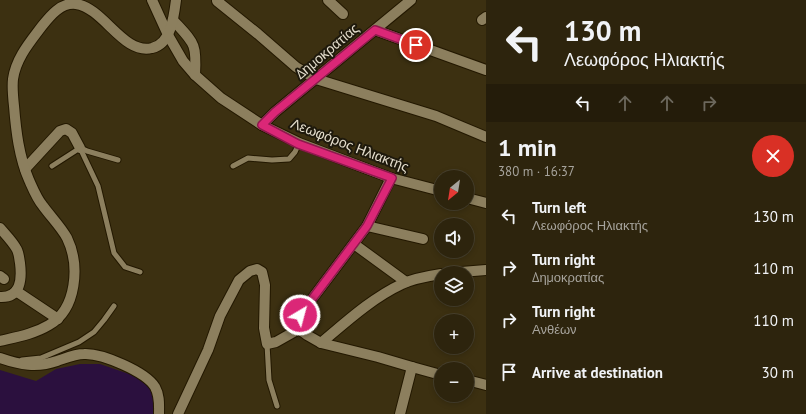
<!DOCTYPE html>
<html lang="en">
<head>
<meta charset="utf-8">
<style>
	:root { --surface:#2d240d; --page:#352c16; --text:#f1f3f6; --muted:#a7a49d; --line:#48412e }
	body { margin:0; font-family:"PT Sans",sans-serif; background:var(--page); color:var(--text); height:100vh; display:flex; flex-direction:column; font-size:15px; white-space:nowrap }
	* { box-sizing:border-box; margin:0 }
	p { font-size:13px; color:var(--muted) }
	.icon { flex:none; width:22px; height:22px; fill:none; stroke:currentColor; stroke-width:2; stroke-linecap:round; stroke-linejoin:round }
	.map { position:relative; flex:1; overflow:hidden }
	.details { display:flex; flex-direction:column; background:var(--surface); width:320px }
	.details>* { flex:none }
	.banner { background:#2d240d; color:var(--text); overflow:hidden }
	.needle { width:26px; rotate:210deg }
	.controls { position:absolute; left:434px; top:170px; display:grid; gap:8px }
	.controls a { display:grid; place-items:center; width:40px; height:40px; border-radius:50%; background:var(--surface); box-shadow:0 2px 6px #0003,0 0 0 1px var(--line); font-size:20px }
	.pin { position:absolute; display:grid; place-items:center; width:34px; height:34px; color:#fff; margin:-17px; border:2px solid #fff; border-radius:50%; box-shadow:0 1px 4px #0007 }
	.me { position:absolute; width:44px; margin:-22px; rotate:37deg; stroke-linejoin:round; filter:drop-shadow(0 0 3px #0008) }
	.turn { display:flex; align-items:center; gap:14px; height:84px; padding:0 12px; font-size:18px }
	.turn .icon { width:52px; height:52px; stroke-width:2.5 }
	.turn b { display:block; font-size:28px; line-height:34px }
	.lanes { display:flex; align-items:center; height:38px; padding:0 12px; background:#0003; justify-content:center; gap:20px; direction:ltr }
	.lanes .off { opacity:.35 }
	.round { display:grid; place-items:center; flex:none; width:42px; height:42px; border-radius:21px; background:var(--page) }
	.headline { display:flex; align-items:center; justify-content:space-between; height:68px; padding:0 12px }
	h1 { font-size:24px; font-weight:800; line-height:30px }
	ul { padding:0; list-style:none }
	li { display:flex; align-items:center; gap:12px; height:52px; padding:0 12px }
	li div { flex:1 }
	li b { display:block; font-size:15px }
	li em { font-style:normal }
	main { display:flex; flex:1; min-height:0 }
	.map>svg:first-child { display:block }
</style>
</head>
<body>
<main>
<div class="map">
<svg width="486" height="414" viewBox="0 0 486 414">
	<rect width="100%" height="100%" fill="#3c3011"/>
	<path fill="#2b103e" d="M 80,364 L 100,364 L 132,375 L 150,385 L 155,401 L 153,414 L 0,414 L 0,370 L 36,381 L 56,369 Z"/>
	<g fill="none" stroke-linecap="round" stroke-linejoin="round">
		<defs>
			<g id="lane">
				<path d="M 80,148 L 98,186 L 114,253 L 125,267 L 140,272"/>
				<path d="M 81,148 L 87,151 L 118,160"/>
				<path d="M 52,166 L 80,148"/>
				<path d="M 233,166 L 248,158 L 272,160 L 289,159 L 295,152 L 299,143"/>
				<path d="M 267,344 L 269,380 L 277,406"/>
				<path d="M 22,360 L 41,358 L 79,342 L 94,332 L 104,320 L 114,306"/>
			</g>
			<g id="street">
				<path d="M 152,0 L 168,35 L 183,61 L 195,75 L 221,98 L 262,125 L 299,143 L 391,178 L 441,191"/>
				<path d="M 328,0 L 343,14"/>
				<path d="M 217,1 L 258,34 L 296,67 L 316,79 L 436,116 L 486,137"/>
				<path d="M 173,20 C 194,43 197,43 195,75"/>
				<path d="M 482,20 L 486,17"/>
				<path d="M 375,30 L 486,70"/>
				<path d="M 262,125 L 275,112 L 411,0"/>
				<path d="M 25,169 L 60,131 L 66,129 L 72,133 L 80,148"/>
				<path d="M 391,178 L 367,226 L 300,315 L 299,329 L 307,335 L 321,343 L 378,357 L 412,367 L 400,414"/>
				<path d="M 467,198 L 486,203"/>
				<path d="M 367,226 L 423,239"/>
				<path d="M 0,228 C 5,234 12,241 16,248 C 19,252 19,258 20,263 C 22,279 21,298 0,297"/>
				<path d="M 354,244 L 406,282"/>
				<path d="M 449,273 L 486,270"/>
				<path d="M 0,276 L 4,279"/>
				<path d="M 16,291 L 58,319"/>
				<path d="M 321,343 C 346,322 372,298 402,284 C 414,278 428,276 441,274"/>
				<path d="M 0,358 C 20,365 37,368 57,361 C 66,358 75,354 84,354 C 102,353 146,372 155,387 C 160,396 159,405 159,414"/>
				<path d="M 412,367 L 441,375"/>
				<path d="M 467,380 L 486,385"/>
				<path d="M 178,414 L 208,350 L 220,316 L 239,280 L 250,271 L 257,269 L 262,272 L 265,285 L 264,328 L 267,344 L 276,342 L 299,329"/>
			</g>
			<path id="secondary" d="M 0,341 C 17,337 34,334 49,325 C 77,309 80,265 67,238 C 61,227 51,217 43,206 C 37,199 33,189 29,180 C 19,157 16,131 14,106 C 13,97 12,88 13,79 C 16,58 30,42 42,26 C 50,16 61,2 76,4 C 104,8 123,55 152,48 C 171,44 174,16 176,0"/>
		</defs>
		<use href="#lane" stroke="#231800" stroke-width="7"/>
		<use href="#street" stroke="#231800" stroke-width="12"/>
		<use href="#secondary" stroke="#231800" stroke-width="12"/>
		<use href="#lane" stroke="#8c7f5e" stroke-width="5"/>
		<use href="#street" stroke="#8c7f5e" stroke-width="10"/>
		<use href="#secondary" stroke="#8c7f5e" stroke-width="10"/>
	</g>
	<g fill="none" stroke-linecap="round" stroke-linejoin="round">
		<defs>
			<path id="route" d="M 300,315 L 367,226 L 392,178 L 298,144 L 262,125 L 275,112 L 375,30 L 416,45"/>
		</defs>
		<use href="#route" stroke="#8e194d" stroke-width="10"/>
		<use href="#route" stroke="#db2777" stroke-width="7"/>
	</g>
	<g text-anchor="middle" stroke-width="4" stroke-linejoin="round" paint-order="stroke">
		<g font-size="14" fill="#e4ddcc" stroke="#1e190c">
			<text transform="translate(327 51) rotate(-40)" y="5">Δημοκρατίας</text>
			<text transform="translate(350 145) rotate(21)" y="5">Λεωφόρος Ηλιακτής</text>
		</g>
	</g>
</svg>
<div class="controls">
<a><svg class="needle" viewBox="-14 -14 28 28"><path d="M0-13l5 13h-10z" fill="#e53935"/><path d="M0 13l5-13h-10z" fill="#a7a49d"/></svg></a>
<a><svg class="icon" aria-label="sound" viewBox="0 0 24 24"><path d="M4 9h4l5-4v14l-5-4H4zM17 9q2 3 0 6"/></svg></a>
<a><svg class="icon" aria-label="layers" viewBox="0 0 24 24"><path d="M12 4l9 5-9 5-9-5zM3 14l9 5 9-5"/></svg></a>
<a>+</a>
<a>−</a>
</div>
<div class="pin" style="left:416px;top:45px;background:#d93025"><svg class="icon" aria-label="arrive" viewBox="0 0 24 24"><path d="M6 21V4h12l-3 4 3 4H6"/></svg></div>
<svg class="me" style="left:300px;top:315px" viewBox="-20 -20 40 40"><circle r="17" fill="#db2777" stroke="#fff" stroke-width="3"/><path d="M0-11L8 9 0 5-8 9z" fill="#fff"/></svg>
</div>
<section class="details">
<div class="banner">
<div class="turn"><svg class="icon" aria-label="left" viewBox="0 0 24 24"><path d="M17 20v-9H6M10 6l-5 5 5 5"/></svg><div><b>130 m</b>Λεωφόρος Ηλιακτής</div></div>
<div class="lanes"><svg class="icon" aria-label="left" viewBox="0 0 24 24"><path d="M17 20v-9H6M10 6l-5 5 5 5"/></svg><svg class="icon off" aria-label="ahead" viewBox="0 0 24 24"><path d="M12 20V5M6 11l6-6 6 6"/></svg><svg class="icon off" aria-label="ahead" viewBox="0 0 24 24"><path d="M12 20V5M6 11l6-6 6 6"/></svg><svg class="icon off" aria-label="right" viewBox="0 0 24 24"><path d="M7 20v-9h11M14 6l5 5-5 5"/></svg></div>
</div>
<div class="headline"><div><h1>1 min</h1><p>380 m · 16:37</p></div><a class="round" style="background:#d93025;color:#fff"><svg class="icon" aria-label="close" viewBox="0 0 24 24"><path d="M6 6l12 12M18 6L6 18"/></svg></a></div>
<ul>
<li><svg class="icon" aria-label="left" viewBox="0 0 24 24"><path d="M17 20v-9H6M10 6l-5 5 5 5"/></svg><div><b>Turn left</b><p>Λεωφόρος Ηλιακτής</p></div><em>130 m</em></li>
<li><svg class="icon" aria-label="right" viewBox="0 0 24 24"><path d="M7 20v-9h11M14 6l5 5-5 5"/></svg><div><b>Turn right</b><p>Δημοκρατίας</p></div><em>110 m</em></li>
<li><svg class="icon" aria-label="right" viewBox="0 0 24 24"><path d="M7 20v-9h11M14 6l5 5-5 5"/></svg><div><b>Turn right</b><p>Ανθέων</p></div><em>110 m</em></li>
<li><svg class="icon" aria-label="arrive" viewBox="0 0 24 24"><path d="M6 21V4h12l-3 4 3 4H6"/></svg><div><b>Arrive at destination</b></div><em>30 m</em></li>
</ul>
</section>
</main>
</body>
</html>
